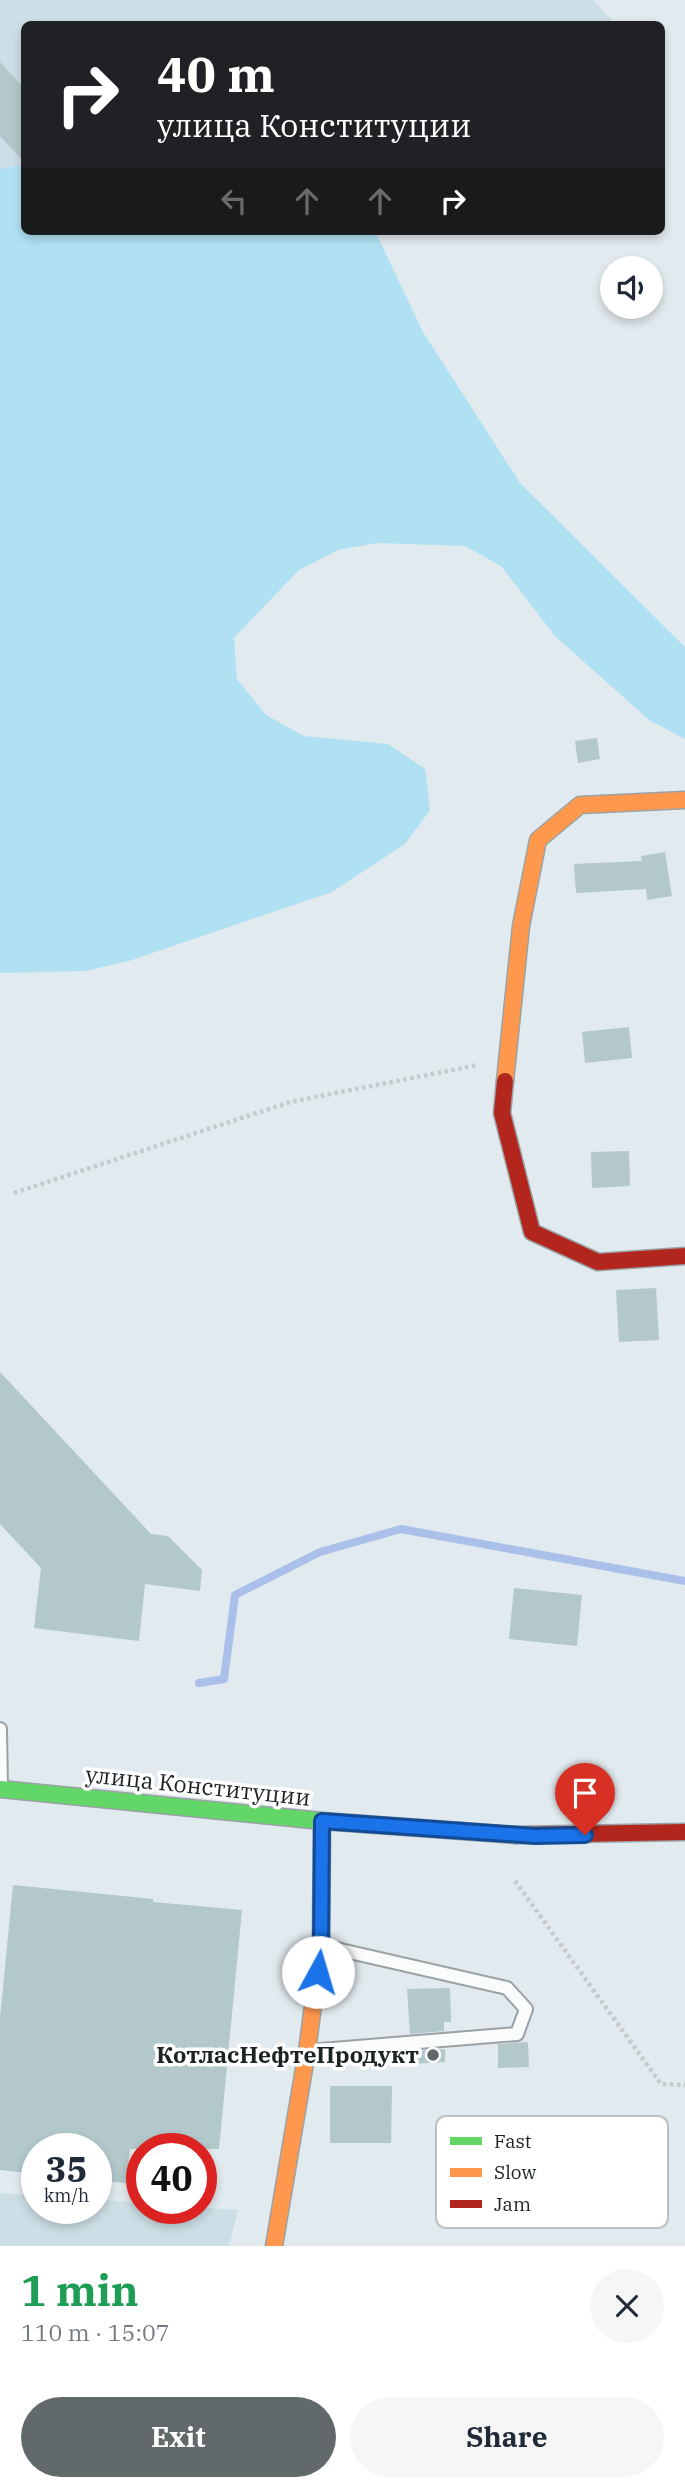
<!DOCTYPE html>
<html lang="en">
<head>
<meta charset="utf-8">
<style>
	:root { --surface:#fff; --page:#f6f6f7; --text:#1f2937; --muted:#747a83; --accent:#61696b }
	body { margin:0; font-family:"IBM Plex Serif",serif; background:var(--page); color:var(--text); height:100vh; display:flex; flex-direction:column; font-size:26px; white-space:nowrap }
	* { box-sizing:border-box; margin:0 }
	p { font-size:23px; color:var(--muted) }
	.icon { flex:none; width:38px; height:38px; fill:none; stroke:currentColor; stroke-width:2; stroke-linecap:round; stroke-linejoin:round }
	.map { position:relative; height:2246px; overflow:hidden }
	.side { display:flex; flex-direction:column; background:var(--surface); flex:1 }
	.side>* { flex:none }
	.hud { position:absolute; left:21px; top:21px; width:644px; height:214px; border-radius:10px; box-shadow:0 4px 10px #0003; background:#202124; color:#fff; overflow:hidden }
	.controls { position:absolute; left:600px; top:256px; display:grid; gap:14px }
	.controls a { display:grid; place-items:center; width:63px; height:63px; border-radius:50%; background:var(--surface); box-shadow:0 4px 10px #0003; font-size:35px }
	.speed { position:absolute; left:21px; top:2133px; display:flex; gap:14px; font-size:35px; font-weight:700; text-align:center }
	.speed>* { display:grid; place-content:center; width:91px; height:91px; border-radius:50%; background:var(--surface); box-shadow:0 4px 10px #0003; line-height:1 }
	.speed small { font-size:18px; font-weight:400 }
	.speed .limit { border:10px solid #d22; background:#fff; color:#111 }
	.pin { position:absolute; display:grid; place-items:center; width:60px; height:60px; color:#fff; margin:-72px -30px; border-radius:50% 50% 50% 0; rotate:-45deg; box-shadow:0 0 7px #0007 }
	.pin .icon { rotate:45deg }
	.me { position:absolute; width:77px; margin:-38px; rotate:6deg; stroke-linejoin:round; filter:drop-shadow(0 0 5px #0008) }
	.turn { display:flex; align-items:center; gap:24px; height:147px; padding:0 21px; font-size:32px }
	.turn .icon { width:91px; height:91px; stroke-width:2.5 }
	.turn b { display:block; font-size:49px; line-height:60px }
	.lanes { display:flex; align-items:center; height:66px; padding:0 21px; background:#0003; justify-content:center; gap:35px; direction:ltr }
	.lanes .off { opacity:.35 }
	.round { display:grid; place-items:center; flex:none; width:74px; height:74px; border-radius:37px; background:var(--page) }
	.summary { display:flex; align-items:center; justify-content:space-between; height:119px; padding:0 21px }
	h1 { font-size:42px; font-weight:700; line-height:52px; color:#1e9e55 }
	.button { display:flex; gap:14px; margin-top:auto; padding:14px 21px }
	.button a { flex:1; height:80px; border-radius:42px; background:var(--accent); color:#fff; font-size:28px; font-weight:700; line-height:80px; text-align:center }
	.button a+a { background:var(--page); color:var(--text) }
	.map>svg:first-child { display:block }
</style>
</head>
<body>
<div class="map">
<svg width="685" height="2246" viewBox="0 0 685 2246">
	<rect width="100%" height="100%" fill="#e1eaee"/>
	<g fill="#cddfe6">
		<path d="M 0,0 L 593,0 L 616,24 L 24,24 L 24,205 L 0,192 Z"/>
		<path d="M 0,2193 L 37,2196 L 37,2208 L 96,2208 L 96,2200 L 142,2203 L 142,2208 L 201,2208 L 238,2210 L 229,2246 L 0,2246 Z"/>
	</g>
	<path fill="#b0e1f2" d="M 24,165 L 24,231 L 375,231 L 423,332 L 520,483 L 685,647 L 685,739 L 649,720 L 555,636 L 501,566 L 465,546 L 377,543 L 338,550 L 299,570 L 234,638 L 237,679 L 266,715 L 304,736 L 388,744 L 425,769 L 430,810 L 405,844 L 332,892 L 129,961 L 85,971 L 0,973 L 0,169 Z"/>
	<g fill="none" stroke-linecap="round" stroke-linejoin="round">
		<path stroke="#aabfea" stroke-width="8" d="M 199,1683 L 224,1679 L 235,1595 L 320,1552 L 401,1529 L 685,1581"/>
	</g>
	<g fill="#b2c8cb">
		<path d="M 0,62 L 24,88 L 24,162 L 0,136 Z"/>
		<path d="M 597,738 L 600,759 L 578,763 L 575,741 Z"/>
		<path d="M 665,852 L 672,896 L 647,900 L 646,889 L 576,893 L 574,864 L 642,861 L 641,856 Z"/>
		<path d="M 629,1027 L 632,1058 L 585,1063 L 582,1032 Z"/>
		<path d="M 629,1151 L 630,1186 L 592,1188 L 591,1152 Z"/>
		<path d="M 656,1288 L 659,1340 L 619,1342 L 616,1290 Z"/>
		<path d="M 0,1372 L 151,1534 L 168,1536 L 202,1570 L 200,1591 L 145,1584 L 139,1641 L 34,1628 L 41,1568 L 0,1524 Z"/>
		<path d="M 514,1588 L 582,1595 L 577,1646 L 509,1639 Z"/>
		<path d="M 13,1885 L 153,1899 L 153,1902 L 242,1910 L 219,2149 L 130,2149 L 126,2183 L 96,2180 L 96,2149 L 37,2149 L 37,2174 L 0,2170 L 0,2018 Z"/>
		<path d="M 450,1988 L 451,2022 L 444,2022 L 444,2031 L 410,2034 L 407,1989 Z"/>
		<path d="M 528,2042 L 529,2067 L 498,2068 L 498,2044 Z"/>
		<path d="M 445,2049 L 445,2062 L 411,2064 L 411,2051 Z"/>
		<path d="M 330,2086 L 392,2086 L 391,2143 L 330,2143 Z"/>
	</g>
	<g fill="none" stroke-linecap="round" stroke-linejoin="round">
		<defs>
			<g id="lane">
				<path d="M 0,1729 L 1,1789"/>
				<path d="M 308,2051 L 517,2034 L 526,2009 L 507,1988 L 323,1946"/>
			</g>
			<path id="fast" d="M 0,1789 L 322,1821 L 516,1835"/>
			<g id="slow">
				<path d="M 505,1081 L 521,926 L 538,840 L 580,805 L 685,800"/>
				<path d="M 274,2246 L 307,2051 L 321,1946 L 322,1821"/>
			</g>
			<g id="jam">
				<path d="M 505,1081 L 502,1113 L 532,1232 L 598,1262 L 685,1256"/>
				<path d="M 516,1835 L 685,1832"/>
			</g>
		</defs>
		<use href="#lane" stroke="#9ba2a5" stroke-width="16"/>
		<use href="#fast" stroke="#9ba2a5" stroke-width="19"/>
		<use href="#slow" stroke="#9ba2a5" stroke-width="19"/>
		<use href="#jam" stroke="#9ba2a5" stroke-width="19"/>
		<g stroke="#c6caca" stroke-width="4.5" stroke-dasharray="3.5 3.5" stroke-linecap="butt">
			<path d="M 14,1193 L 290,1102 L 478,1065"/>
			<path d="M 515,1881 L 661,2084 L 685,2085"/>
		</g>
		<use href="#lane" stroke="#fafcfc" stroke-width="12"/>
		<use href="#fast" stroke="#63d668" stroke-width="16"/>
		<use href="#slow" stroke="#ff974d" stroke-width="16"/>
		<use href="#jam" stroke="#b3261e" stroke-width="16"/>
	</g>
	<g fill="none" stroke-linecap="round" stroke-linejoin="round">
		<defs>
			<path id="route" d="M 318,1972 L 321,1946 L 322,1821 L 535,1836 L 585,1835"/>
		</defs>
		<use href="#route" stroke="#114b97" stroke-width="18"/>
		<use href="#route" stroke="#1a73e8" stroke-width="12"/>
	</g>
	<circle fill="#61696b" stroke="#fff" stroke-width="2.5" cx="433" cy="2055" r="7"/>
	<g text-anchor="middle" stroke-width="7" stroke-linejoin="round" paint-order="stroke">
		<g font-size="23" fill="#1c2325" stroke="#fff">
			<text transform="translate(198 1786) rotate(6)" y="8">улица Конституции</text>
		</g>
		<g font-size="23" font-weight="bold" fill="#1c2325" stroke="#fff" text-anchor="end">
			<text x="419" y="2063">КотласНефтеПродукт</text>
		</g>
	</g>
	<rect x="436" y="2116" width="232" height="112" rx="10" fill="#fff" stroke="#bbbdbe" stroke-width="2"/>
	<rect x="450" y="2137" width="32" height="8" fill="#63d668"/>
	<rect x="450" y="2168" width="32" height="9" fill="#ff974d"/>
	<rect x="450" y="2200" width="32" height="8" fill="#b3261e"/>
	<g font-size="19" fill="#1c2325">
		<text x="494" y="2148">Fast</text>
		<text x="494" y="2179">Slow</text>
		<text x="494" y="2211">Jam</text>
	</g>
</svg>
<div class="controls">
<a><svg class="icon" aria-label="sound" viewBox="0 0 24 24"><path d="M4 9h4l5-4v14l-5-4H4zM17 9q2 3 0 6"/></svg></a>
</div>
<div class="speed"><div>35<small>km/h</small></div><div class="limit">40</div></div>
<div class="pin" style="left:585px;top:1835px;background:#d93025"><svg class="icon" aria-label="arrive" viewBox="0 0 24 24"><path d="M6 21V4h12l-3 4 3 4H6"/></svg></div>
<svg class="me" style="left:318px;top:1972px" viewBox="-20 -20 40 40"><circle r="19" fill="#fff"/><path d="M0-13L10 11 0 6-10 11z" fill="#1a73e8"/></svg>
<div class="hud">
<div class="turn"><svg class="icon" aria-label="right" viewBox="0 0 24 24"><path d="M7 20v-9h11M14 6l5 5-5 5"/></svg><div><b>40 m</b>улица Конституции</div></div>
<div class="lanes"><svg class="icon off" aria-label="left" viewBox="0 0 24 24"><path d="M17 20v-9H6M10 6l-5 5 5 5"/></svg><svg class="icon off" aria-label="ahead" viewBox="0 0 24 24"><path d="M12 20V5M6 11l6-6 6 6"/></svg><svg class="icon off" aria-label="ahead" viewBox="0 0 24 24"><path d="M12 20V5M6 11l6-6 6 6"/></svg><svg class="icon" aria-label="right" viewBox="0 0 24 24"><path d="M7 20v-9h11M14 6l5 5-5 5"/></svg></div>
</div>
</div>
<section class="side">
<div class="summary"><div><h1>1 min</h1><p>110 m · 15:07</p></div><a class="round"><svg class="icon" aria-label="close" viewBox="0 0 24 24"><path d="M6 6l12 12M18 6L6 18"/></svg></a></div>
<div class="button"><a>Exit</a><a>Share</a></div>
</section>
</body>
</html>
